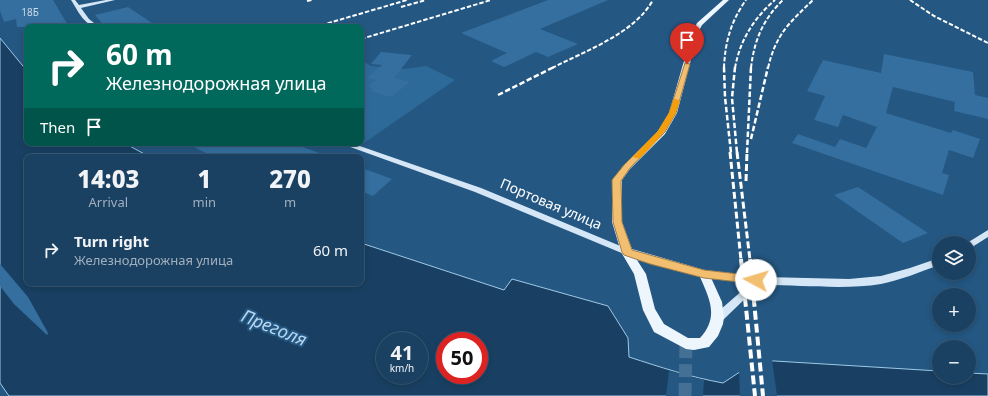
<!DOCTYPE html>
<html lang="en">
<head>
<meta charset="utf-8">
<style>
	:root { --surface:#1b4162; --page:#284c6b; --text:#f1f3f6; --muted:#a0afbe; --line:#395a77 }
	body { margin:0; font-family:"Noto Sans",sans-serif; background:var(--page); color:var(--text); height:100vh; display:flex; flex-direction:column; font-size:15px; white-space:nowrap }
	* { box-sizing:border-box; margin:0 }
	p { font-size:13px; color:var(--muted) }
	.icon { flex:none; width:22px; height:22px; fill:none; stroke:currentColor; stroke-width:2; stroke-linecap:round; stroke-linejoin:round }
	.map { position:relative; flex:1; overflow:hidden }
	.side { position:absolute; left:24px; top:154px; width:340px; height:132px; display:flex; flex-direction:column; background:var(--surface); border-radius:8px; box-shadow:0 2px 6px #0003,0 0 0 1px var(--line) }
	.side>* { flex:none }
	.guide { position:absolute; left:24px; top:24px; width:340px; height:122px; border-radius:8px; box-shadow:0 2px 6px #0003,0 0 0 1px var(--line); background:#00695c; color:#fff; overflow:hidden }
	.buttons { position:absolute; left:932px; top:236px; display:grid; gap:8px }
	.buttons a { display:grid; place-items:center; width:44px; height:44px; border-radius:50%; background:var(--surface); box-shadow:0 2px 6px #0003,0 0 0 1px var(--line); font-size:20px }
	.speed { position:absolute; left:376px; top:332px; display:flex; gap:8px; font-size:20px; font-weight:700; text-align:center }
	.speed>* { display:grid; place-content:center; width:52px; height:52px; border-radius:50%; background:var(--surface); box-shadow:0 2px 6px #0003,0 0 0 1px var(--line); line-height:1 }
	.speed small { font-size:10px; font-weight:400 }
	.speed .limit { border:6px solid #d22; background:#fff; color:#111 }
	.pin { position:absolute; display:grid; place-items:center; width:34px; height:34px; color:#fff; margin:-41px -17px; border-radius:50% 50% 50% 0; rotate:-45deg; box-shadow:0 0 4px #0007 }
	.pin .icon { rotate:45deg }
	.me { position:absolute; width:44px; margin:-22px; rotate:276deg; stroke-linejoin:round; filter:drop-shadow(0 0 3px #0008) }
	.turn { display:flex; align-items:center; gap:14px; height:84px; padding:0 16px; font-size:18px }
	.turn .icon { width:52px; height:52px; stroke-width:2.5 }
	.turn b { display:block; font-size:28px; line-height:34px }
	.then { display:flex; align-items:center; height:38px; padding:0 16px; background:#0003; gap:8px; font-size:15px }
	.eta { display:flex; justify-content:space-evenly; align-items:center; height:68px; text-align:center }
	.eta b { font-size:24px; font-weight:800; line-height:28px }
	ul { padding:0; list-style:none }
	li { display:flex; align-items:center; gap:12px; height:56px; padding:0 16px }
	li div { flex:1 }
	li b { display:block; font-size:15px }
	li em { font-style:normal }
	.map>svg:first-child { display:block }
</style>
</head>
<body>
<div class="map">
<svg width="988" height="396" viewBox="0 0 988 396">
	<rect width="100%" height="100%" fill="#245782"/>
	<path fill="#2e6a99" d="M 361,60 L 371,66 L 404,69 L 426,66 L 455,80 L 361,145 L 355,143 L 361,143 Z"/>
	<path fill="#194062" stroke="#9fc9e8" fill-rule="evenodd" d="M 0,38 L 27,71 L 27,143 L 124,143 L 150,157 L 27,157 L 27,283 L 361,283 L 361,243 L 504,290 L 512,279 L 608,306 L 628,338 L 629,357 C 660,367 690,377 723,383 L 758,360 L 939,371 L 939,377 L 969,377 L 969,373 L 988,374 L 988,396 L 9,396 L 0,383 ZM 385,341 L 419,341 L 419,375 L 385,375 ZM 445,341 L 479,341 L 479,375 L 445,375 Z"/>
	<g fill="#245782">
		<path d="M 757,358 L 772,359 L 777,396 L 740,396 L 739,370 Z"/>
		<path d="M 669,371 L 704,380 L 703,396 L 666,396 Z"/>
	</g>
	<g fill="#346f9f">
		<path d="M 0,0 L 53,0 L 69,27 L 17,27 L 16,19 L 4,22 L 0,11 Z"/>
		<path d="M 548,0 L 608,0 L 540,29 L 578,44 L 548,57 L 536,52 L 504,67 L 491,61 L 507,53 L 461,33 Z"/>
		<path d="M 128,7 L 158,27 L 105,27 L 95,15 Z"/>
		<path d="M 381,52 L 412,55 L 394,78 L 410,82 L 391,97 L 370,91 L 374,88 L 367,87 L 376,80 L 367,78 L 382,65 L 371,64 Z"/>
		<path d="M 884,54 L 973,72 L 975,95 L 988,98 L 988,119 L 954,111 L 955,102 L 893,87 L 886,113 L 951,133 L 953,130 L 980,139 L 973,158 L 949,150 L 942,173 L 949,175 L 943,195 L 792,143 L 798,134 L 835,147 L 840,139 L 866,148 L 877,127 L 843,115 L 838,127 L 814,120 L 825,96 L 807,91 L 823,60 L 881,73 Z"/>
		<path d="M 186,143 L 292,143 L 327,156 L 327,157 L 214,157 Z"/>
		<path d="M 361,168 L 376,173 L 392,179 L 373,196 L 361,191 Z"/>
		<path d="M 858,187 L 928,233 L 903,243 L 834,195 Z"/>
		<path d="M 0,264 L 28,297 L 48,333 L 47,335 L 14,304 L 0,286 Z"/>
	</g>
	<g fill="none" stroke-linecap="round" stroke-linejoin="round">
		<path stroke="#457095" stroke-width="13" stroke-dasharray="13 6" stroke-linecap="butt" d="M 685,396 L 686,343"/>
		<g fill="#d5e7f6" fill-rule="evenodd">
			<path d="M 71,0 L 75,0 L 79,5 L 106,0 L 115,0 L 81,8 L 89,19 L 99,27 C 85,27 78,11 71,0 Z"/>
			<path d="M 340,143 L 351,143 L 481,188 L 630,250 L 631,252 L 630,254 L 624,254 L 475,192 L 342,144 Z"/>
			<path d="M 988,230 L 988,237 L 969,249 L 969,243 L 967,243 Z"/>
			<path d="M 939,258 L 939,265 C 920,272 901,280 881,284 C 845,290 801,285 765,285 L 754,290 L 721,322 L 717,323 L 713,322 L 712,319 L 713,316 L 751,283 L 704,278 L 701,276 L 699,274 L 701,272 L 704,270 L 764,277 L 849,279 L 881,276 L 910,268 Z"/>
		</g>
		<path fill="#edf5fd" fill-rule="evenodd" d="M 723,0 L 729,0 L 702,25 L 698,33 L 677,113 L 665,134 L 630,169 L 622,180 L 622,222 L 632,249 L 708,271 L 722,302 L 724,317 L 723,324 L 718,336 L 709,347 L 694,350 L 686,349 L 654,332 L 643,310 L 634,274 L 621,252 L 612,222 L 612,180 L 624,165 L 659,131 L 669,113 L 692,33 L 697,23 ZM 637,260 L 700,277 C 710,300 719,317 700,338 L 688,338 L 664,324 L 655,309 L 646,274 Z"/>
		<g stroke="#fff" stroke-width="2" stroke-dasharray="4.5 2" stroke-linecap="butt">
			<path d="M 910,0 L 934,16 L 988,43"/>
			<path d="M 307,1 L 312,0"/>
			<path d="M 401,7 L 426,0"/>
			<path d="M 315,27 L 407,0"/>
			<path d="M 361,39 L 491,0"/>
			<path d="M 552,68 C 585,51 634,34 653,0"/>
			<path d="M 724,68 C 725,42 731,21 746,0"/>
			<path d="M 735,68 C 740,40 754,18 775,0"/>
			<path d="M 751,68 C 754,41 763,19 783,0"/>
			<path d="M 768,68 C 776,34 789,23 813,0"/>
		</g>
		<g stroke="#fff" stroke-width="2.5" stroke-dasharray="5.5 2.5" stroke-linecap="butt">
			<path d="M 724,67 L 725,97 L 731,153"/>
			<path d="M 735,67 L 732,98 L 737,153"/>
			<path d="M 498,95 L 554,67"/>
			<path d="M 751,139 L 768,67"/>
			<path d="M 747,153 L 751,67"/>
		</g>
		<g stroke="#fff" stroke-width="3" stroke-dasharray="7 3" stroke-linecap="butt">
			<path d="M 730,152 L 741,260"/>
			<path d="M 737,152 L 750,260"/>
			<path d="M 746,181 L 747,152"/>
		</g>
		<g stroke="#fff" stroke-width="4" stroke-dasharray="9 4" stroke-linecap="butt">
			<path d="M 741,259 L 755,396"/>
			<path d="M 750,259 L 763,396"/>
		</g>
	</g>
	<path fill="#f2be6f" stroke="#9d7c48" d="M 685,63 L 690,64 L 676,113 L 665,132 L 630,168 L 621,181 L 622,222 L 632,250 L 704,270 L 756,276 L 760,277 L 761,280 L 760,282 L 756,284 L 704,278 L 650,264 L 624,255 L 622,252 L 613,222 L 612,180 L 624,165 L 658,131 L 669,113 Z"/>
	<path fill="#f59e0b" d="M 674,99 L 676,99 L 680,101 C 672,126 658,140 640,158 L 635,158 L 633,156 L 635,155 L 658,131 L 669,113 Z"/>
	<g text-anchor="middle" stroke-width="4" stroke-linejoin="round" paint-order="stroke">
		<g font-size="10" fill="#ccdbe7">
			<text x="30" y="16">18Б</text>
		</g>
		<g font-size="14" fill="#fff" stroke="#245782">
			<text transform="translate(551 204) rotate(23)" y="5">Портовая улица</text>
		</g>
		<g font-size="18" font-style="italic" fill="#b7d6ef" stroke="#245782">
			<text transform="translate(274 328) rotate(22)" y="6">Преголя</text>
		</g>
	</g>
</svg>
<div class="buttons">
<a><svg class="icon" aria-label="layers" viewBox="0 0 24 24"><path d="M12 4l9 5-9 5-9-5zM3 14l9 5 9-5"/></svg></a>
<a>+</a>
<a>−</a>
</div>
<div class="speed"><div>41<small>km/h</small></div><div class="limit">50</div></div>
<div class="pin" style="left:687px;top:64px;background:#d93025"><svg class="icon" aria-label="arrive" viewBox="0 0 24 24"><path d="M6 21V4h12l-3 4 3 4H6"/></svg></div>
<svg class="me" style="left:756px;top:280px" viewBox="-20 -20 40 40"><circle r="19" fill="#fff"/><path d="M0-13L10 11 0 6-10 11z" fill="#f2be6f"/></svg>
<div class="guide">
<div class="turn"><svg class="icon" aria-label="right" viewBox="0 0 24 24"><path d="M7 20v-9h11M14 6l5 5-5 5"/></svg><div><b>60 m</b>Железнодорожная улица</div></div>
<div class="then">Then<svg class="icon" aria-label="arrive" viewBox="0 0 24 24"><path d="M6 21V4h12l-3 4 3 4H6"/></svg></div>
</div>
<section class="side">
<div class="eta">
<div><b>14:03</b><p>Arrival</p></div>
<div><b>1</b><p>min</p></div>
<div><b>270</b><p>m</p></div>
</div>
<ul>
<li><svg class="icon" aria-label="right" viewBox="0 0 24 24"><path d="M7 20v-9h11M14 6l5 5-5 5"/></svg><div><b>Turn right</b><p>Железнодорожная улица</p></div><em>60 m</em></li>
</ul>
</section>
</div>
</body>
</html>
